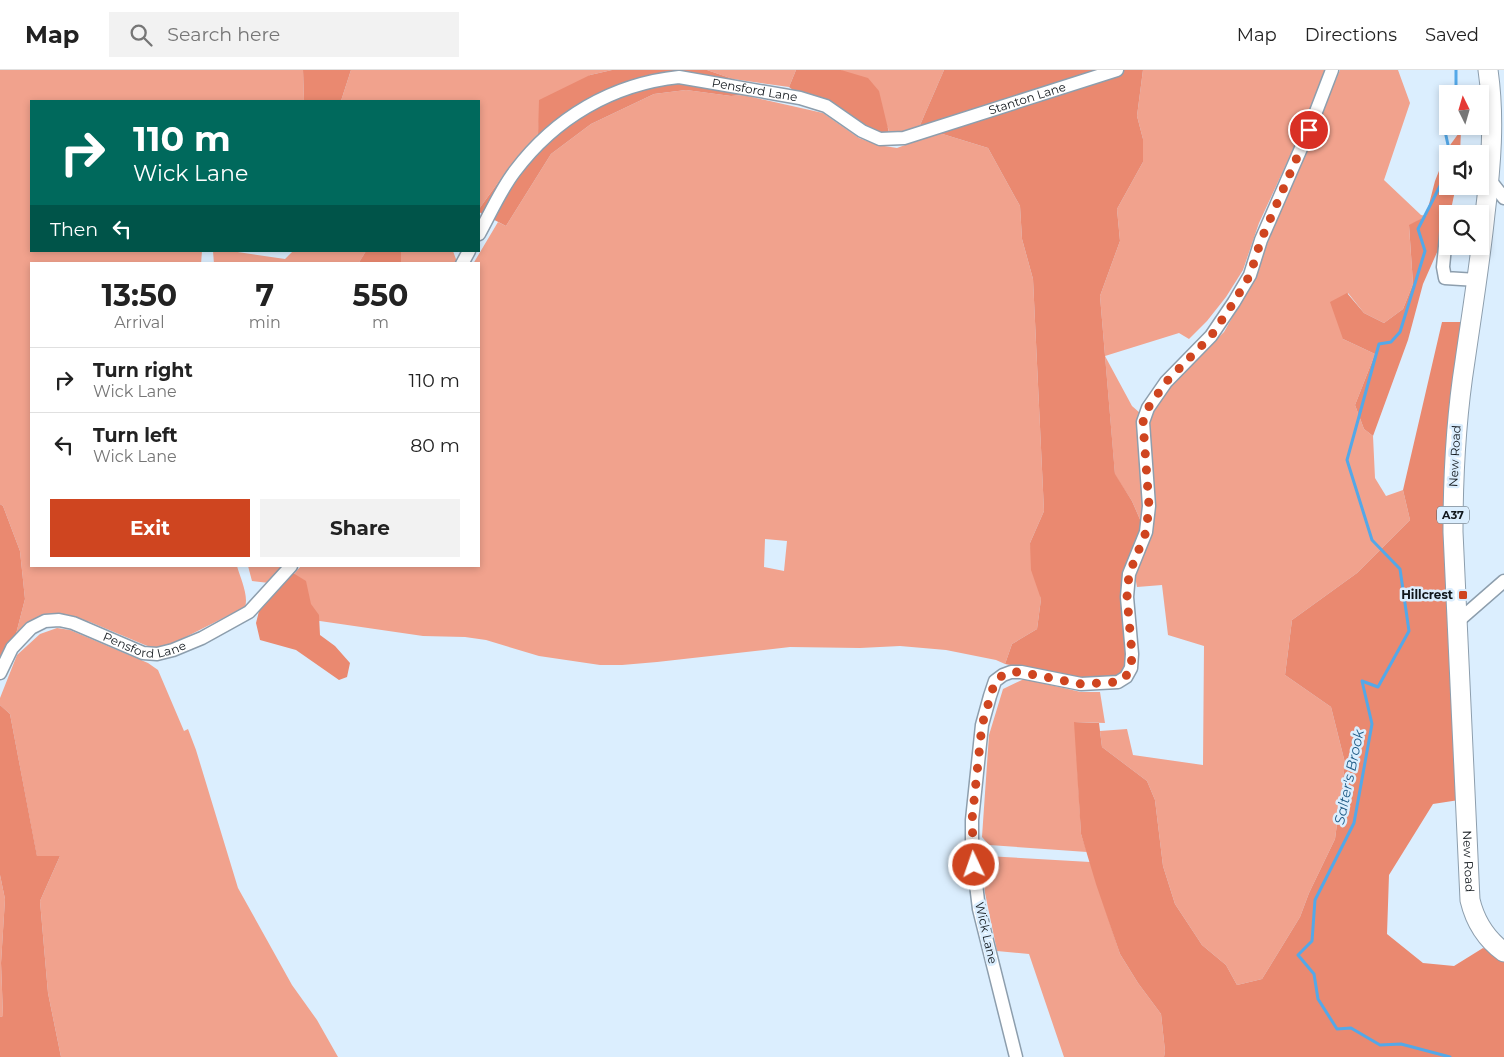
<!DOCTYPE html>
<html lang="en">
<head>
<meta charset="utf-8">
<style>
	:root { --surface:#fff; --page:#f2f2f2; --text:#222; --muted:#767676; --line:#e0e0e0; --accent:#cf4520 }
	body { margin:0; font-family:Montserrat,sans-serif; background:var(--page); color:var(--text); height:100vh; display:flex; flex-direction:column; font-size:19px; white-space:nowrap }
	* { box-sizing:border-box; margin:0 }
	p { font-size:16px; color:var(--muted) }
	.icon { flex:none; width:28px; height:28px; fill:none; stroke:currentColor; stroke-width:2; stroke-linecap:round; stroke-linejoin:round }
	.map { position:relative; flex:1; overflow:hidden }
	.side { position:absolute; left:30px; top:192px; width:450px; height:305px; display:flex; flex-direction:column; background:var(--surface); border-radius:0px; box-shadow:0 2px 8px #0003 }
	.side>* { flex:none }
	.guide { position:absolute; left:30px; top:30px; width:450px; height:152px; border-radius:0px; box-shadow:0 2px 8px #0003; background:#00695c; color:#fff; overflow:hidden }
	.needle { width:32px; rotate:355deg }
	.tools { position:absolute; left:1439px; top:15px; display:grid; gap:10px }
	.tools a { display:grid; place-items:center; width:50px; height:50px; border-radius:0px; background:var(--surface); box-shadow:0 2px 8px #0003; font-size:25px }
	.pin { position:absolute; display:grid; place-items:center; width:42px; height:42px; color:#fff; margin:-21px; border:2px solid #fff; border-radius:50%; box-shadow:0 1px 5px #0007 }
	.me { position:absolute; width:55px; margin:-28px; rotate:357deg; stroke-linejoin:round; filter:drop-shadow(0 0 4px #0008) }
	.turn { display:flex; align-items:center; gap:18px; height:105px; padding:0 20px; font-size:22px }
	.turn .icon { width:65px; height:65px; stroke-width:2.5 }
	.turn b { display:block; font-size:35px; line-height:42px }
	.then { display:flex; align-items:center; height:48px; padding:0 20px; background:#0003; gap:10px; font-size:19px }
	.eta { display:flex; justify-content:space-evenly; align-items:center; height:85px; text-align:center }
	.eta b { font-size:30px; font-weight:700; line-height:35px }
	.action { display:flex; gap:10px; margin-top:auto; padding:10px 20px }
	.action a { flex:1; height:58px; border-radius:0px; background:var(--accent); color:#fff; font-size:20px; font-weight:700; line-height:58px; text-align:center }
	.action a+a { background:var(--page); color:var(--text) }
	ul { padding:0; list-style:none }
	li { display:flex; align-items:center; gap:15px; height:65px; padding:0 20px; border-top:1px solid var(--line) }
	li div { flex:1 }
	li b { display:block; font-size:19px }
	li em { font-style:normal }
	header { display:flex; align-items:center; gap:30px; box-sizing:border-box; height:70px; padding:0 25px; background:var(--surface); border-bottom:1px solid var(--line) }
	header strong { font-size:24px }
	nav { display:flex; gap:28px; margin-inline-start:auto; font-size:18px }
	.search { width:350px; height:45px; background:var(--page); display:flex; align-items:center; gap:12px; box-sizing:border-box; padding:0 18px; border-radius:0px; color:var(--muted); font-size:19px }
	.map>svg:first-child { display:block }
</style>
</head>
<body>
<header>
<strong>Map</strong>
<div class="search"><svg class="icon" aria-label="search" viewBox="0 0 24 24"><circle cx="10" cy="10" r="6"/><path d="M15 15l6 6"/></svg>Search here</div>
<nav><a>Map</a><a>Directions</a><a>Saved</a></nav>
</header>
<div class="map">
<svg width="1504" height="987" viewBox="0 0 1504 987">
	<rect width="100%" height="100%" fill="#dbeefe"/>
	<g fill="#f1a28d" fill-rule="evenodd">
		<path d="M 0,0 L 303,0 L 304,31 L 31,31 L 31,181 L 202,181 L 201,194 L 31,194 L 31,496 L 237,496 C 240,507 249,526 245,537 L 166,577 L 157,579 L 145,575 L 90,552 L 68,546 L 29,553 L 16,564 L 25,529 L 20,481 L 3,436 L 0,434 Z"/>
		<path d="M 351,0 L 612,0 L 590,5 L 539,52 L 538,65 L 510,96 L 479,139 L 479,31 L 341,31 Z"/>
		<path d="M 707,0 L 796,0 L 789,17 L 733,9 Z"/>
		<path d="M 841,0 L 944,0 L 917,62 L 890,67 L 888,58 Z"/>
		<path d="M 1143,0 L 1327,0 L 1302,60 L 1259,153 L 1243,200 L 1226,227 L 1207,251 L 1189,269 L 1179,263 L 1105,286 L 1132,336 L 1140,343 L 1145,433 L 1142,454 L 1132,431 L 1115,405 L 1100,226 L 1120,171 L 1117,139 L 1143,92 L 1143,69 L 1137,46 Z"/>
		<path d="M 1340,0 L 1398,0 L 1410,33 L 1384,110 L 1421,145 L 1426,146 L 1409,156 L 1413,214 L 1403,239 L 1384,253 L 1364,243 L 1348,223 L 1343,269 L 1375,284 L 1355,335 L 1364,359 L 1373,366 L 1375,408 L 1386,426 L 1403,420 L 1410,450 L 1357,503 L 1292,550 L 1285,605 L 1331,637 L 1345,693 L 1335,769 L 1309,823 L 1300,847 L 1262,909 L 1237,915 L 1226,895 L 1202,875 L 1175,834 L 1163,796 L 1155,730 L 1147,711 L 1102,677 L 1100,661 L 1127,659 L 1133,685 L 1203,695 L 1204,576 L 1168,565 L 1162,515 L 1137,517 L 1134,501 L 1150,464 L 1148,353 L 1155,337 L 1176,309 L 1224,262 L 1254,209 L 1271,164 Z"/>
		<path d="M 686,20 L 731,26 L 743,25 L 823,43 L 859,68 L 878,75 L 897,78 L 913,72 L 936,62 L 988,78 L 1020,136 L 1022,169 L 1033,209 L 1044,441 L 1030,473 L 1041,529 L 1037,559 L 1012,574 L 1005,594 L 996,590 L 946,580 L 900,576 L 860,578 L 790,577 L 657,592 L 622,595 L 600,595 L 539,586 L 486,570 L 465,567 L 423,566 L 313,550 L 293,505 L 301,496 L 479,496 L 479,194 L 473,194 L 498,152 L 506,156 L 551,84 L 591,54 L 654,24 ZM 765,469 L 787,471 L 784,501 L 764,497 Z"/>
		<path d="M 213,181 L 231,181 L 285,189 L 293,181 L 366,181 L 358,194 L 214,194 Z"/>
		<path d="M 401,181 L 453,181 L 457,192 L 456,194 L 401,194 Z"/>
		<path d="M 248,496 L 282,496 L 269,513 L 252,511 Z"/>
		<path d="M 57,558 L 70,560 L 148,593 L 158,600 L 184,661 L 188,659 L 196,680 L 238,818 L 292,915 L 317,950 L 338,987 L 61,987 L 48,923 L 40,831 L 60,786 L 37,787 L 10,644 L 0,635 L 0,628 L 17,585 L 40,564 Z"/>
		<path d="M 1024,609 L 1081,622 L 1100,622 L 1105,653 L 1075,652 L 1081,764 L 1087,782 L 989,775 L 982,767 L 989,665 L 1003,619 Z"/>
		<path d="M 986,786 L 1090,792 L 1120,884 L 1138,913 L 1161,944 L 1165,981 L 1164,987 L 1064,987 L 1029,884 L 997,881 L 985,823 L 981,790 Z"/>
		<path d="M 0,805 L 5,829 L 1,893 L 3,946 L 0,947 Z"/>
	</g>
	<g fill="#ea8970">
		<path d="M 303,0 L 351,0 L 341,31 L 304,31 Z"/>
		<path d="M 612,0 L 707,0 L 733,9 L 743,25 L 731,26 L 686,20 L 654,24 L 591,54 L 551,84 L 506,156 L 479,142 L 479,139 L 510,96 L 538,65 L 539,30 L 590,5 Z"/>
		<path d="M 796,0 L 841,0 L 868,8 L 879,21 L 890,67 L 881,67 L 801,26 L 789,17 Z"/>
		<path d="M 944,0 L 1112,0 L 917,62 Z"/>
		<path d="M 1121,0 L 1143,0 L 1137,46 L 1143,69 L 1143,92 L 1117,139 L 1120,171 L 1100,226 L 1115,404 L 1132,431 L 1142,454 L 1140,463 L 1124,500 L 1121,524 L 1127,584 L 1127,596 L 1116,608 L 1080,609 L 1005,594 L 1012,574 L 1037,559 L 1041,529 L 1031,500 L 1030,473 L 1044,441 L 1033,209 L 1022,169 L 1020,136 L 988,78 L 936,62 Z"/>
		<path d="M 1461,60 L 1460,84 L 1448,84 L 1448,116 L 1456,116 L 1450,144 L 1448,144 L 1446,162 L 1423,214 L 1408,270 L 1373,366 L 1364,359 L 1355,335 L 1375,284 L 1343,269 L 1330,232 L 1347,223 L 1364,243 L 1384,253 L 1403,239 L 1413,214 L 1409,155 L 1426,146 L 1435,111 L 1448,78 Z"/>
		<path d="M 366,181 L 401,181 L 401,194 L 358,194 Z"/>
		<path d="M 1442,252 L 1462,252 L 1459,730 L 1433,734 L 1389,805 L 1387,864 L 1423,893 L 1454,896 L 1483,878 L 1504,887 L 1504,987 L 1164,987 L 1165,981 L 1161,944 L 1138,913 L 1120,884 L 1096,814 L 1081,764 L 1074,652 L 1099,653 L 1102,677 L 1147,711 L 1155,730 L 1163,796 L 1175,834 L 1202,875 L 1226,895 L 1237,915 L 1262,909 L 1300,847 L 1309,823 L 1335,769 L 1345,693 L 1331,637 L 1285,605 L 1292,550 L 1357,503 L 1410,450 L 1403,420 Z"/>
		<path d="M 0,434 L 3,436 L 20,481 L 25,529 L 16,564 L 5,578 L 0,587 Z"/>
		<path d="M 293,503 L 306,511 L 311,534 L 319,545 L 320,565 L 335,576 L 350,593 L 347,607 L 339,610 L 296,580 L 260,570 L 256,553 L 259,541 Z"/>
		<path d="M 0,635 L 10,644 L 37,786 L 60,786 L 40,831 L 48,923 L 61,987 L 0,987 L 0,947 L 3,946 L 1,893 L 5,829 L 0,805 Z"/>
	</g>
	<g fill="none" stroke-linecap="round" stroke-linejoin="round">
		<g stroke="#54a8e8" stroke-width="3">
			<path d="M 1453,24 L 1456,16 L 1456,0"/>
			<path d="M 1448,39 L 1443,52 L 1450,84"/>
			<path d="M 1448,92 L 1442,112 L 1418,159 L 1425,181 L 1400,262 L 1391,272 L 1379,274 L 1347,390 L 1372,470 L 1400,499 L 1409,561 L 1378,617 L 1362,611 L 1372,654 L 1354,753 L 1315,830 L 1312,871 L 1298,885 L 1314,904 L 1318,929 L 1337,959 L 1351,958 L 1380,975 L 1401,974 L 1450,987"/>
		</g>
		<defs>
			<g id="minor">
				<path d="M 1489,109 L 1504,128"/>
				<path d="M 1447,156 L 1443,197 L 1445,208 L 1477,210"/>
				<path id="s1" d="M 479,164 C 490,144 501,119 515,101 C 555,48 612,14 679,7 L 800,28 L 826,36 L 862,61 L 880,69 L 904,68 L 1117,0"/>
				<path d="M 462,194 L 469,181"/>
				<path d="M 1457,552 L 1504,511"/>
				<path id="s2" d="M 0,603 L 12,578 L 31,558 L 45,551 L 59,550 L 73,553 L 143,583 L 157,584 L 173,580 L 202,568 L 249,542 L 291,496"/>
				<path d="M 1016,987 L 979,839 L 972,781 L 972,750 L 982,655 L 990,626 L 995,611 L 1003,605 L 1011,602 L 1021,602 L 1081,614 L 1118,612 L 1126,607 L 1131,598 L 1132,584 L 1127,527 L 1129,504 L 1146,462 L 1149,436 L 1143,352 L 1148,338 L 1166,312 L 1211,266 L 1234,232 L 1250,205 L 1261,170 L 1309,60 L 1332,0"/>
			</g>
			<g id="highway">
				<path id="s3" d="M 1488,0 C 1495,48 1491,96 1485,144 C 1480,193 1472,242 1465,291 C 1456,348 1453,404 1453,462 L 1470,830 C 1475,851 1486,869 1504,882"/>
			</g>
		</defs>
		<use href="#minor" stroke="#8d9ead" stroke-width="15"/>
		<use href="#highway" stroke="#8d9ead" stroke-width="21"/>
		<use href="#minor" stroke="#fff" stroke-width="12"/>
		<use href="#highway" stroke="#fff" stroke-width="19"/>
	</g>
	<g fill="none" stroke-linecap="round" stroke-linejoin="round">
		<path stroke="#cf4520" stroke-width="9" stroke-dasharray="0 16.2" d="M 974,795 L 972,750 L 982,655 L 995,611 L 1003,605 L 1011,602 L 1020,602 L 1081,614 L 1118,612 L 1126,606 L 1131,598 L 1132,584 L 1127,527 L 1129,504 L 1146,462 L 1149,436 L 1143,352 L 1148,338 L 1166,312 L 1211,266 L 1234,232 L 1250,205 L 1261,170 L 1309,60"/>
	</g>
	<rect fill="#cf4520" stroke="#dbeefe" stroke-width="2" x="1458" y="520" width="10" height="10" rx="2.5"/>
	<g text-anchor="middle" stroke-width="5" stroke-linejoin="round" paint-order="stroke">
		<rect fill="#dbeefe" stroke="#4e5860" stroke-width="1" x="1437" y="436.5" width="32" height="17" rx="4"/>
		<g font-size="11" font-weight="bold" fill="#11171c">
			<text x="1453" y="449">A37</text>
		</g>
		<g font-size="12" fill="#11171c" stroke="#dbeefe">
			<text dy="4" stroke="none"><textPath href="#s1" startOffset="344">Pensford Lane</textPath></text>
			<text dy="4" stroke="none"><textPath href="#s1" startOffset="634">Stanton Lane</textPath></text>
			<text transform="translate(1455 386) rotate(-87)" y="4">New Road</text>
			<text dy="4" stroke="none"><textPath href="#s2" startOffset="176">Pensford Lane</textPath></text>
			<text dy="4" stroke="none"><textPath href="#s3" startOffset="794">New Road</textPath></text>
			<text transform="translate(986 863) rotate(77)" y="4">Wick Lane</text>
		</g>
		<g font-size="12" font-weight="bold" fill="#11171c" stroke="#dbeefe" text-anchor="end">
			<text x="1453" y="529">Hillcrest</text>
		</g>
		<g font-size="14" font-style="italic" fill="#1e5a85" stroke="#dbeefe">
			<text transform="translate(1349 707) rotate(-78)" y="5">Salter's Brook</text>
		</g>
	</g>
</svg>
<div class="tools">
<a><svg class="needle" viewBox="-14 -14 28 28"><path d="M0-13l5 13h-10z" fill="#e53935"/><path d="M0 13l5-13h-10z" fill="#767676"/></svg></a>
<a><svg class="icon" aria-label="sound" viewBox="0 0 24 24"><path d="M4 9h4l5-4v14l-5-4H4zM17 9q2 3 0 6"/></svg></a>
<a><svg class="icon" aria-label="search" viewBox="0 0 24 24"><circle cx="10" cy="10" r="6"/><path d="M15 15l6 6"/></svg></a>
</div>
<div class="pin" style="left:1309px;top:60px;background:#d93025"><svg class="icon" aria-label="arrive" viewBox="0 0 24 24"><path d="M6 21V4h12l-3 4 3 4H6"/></svg></div>
<svg class="me" style="left:974px;top:795px" viewBox="-20 -20 40 40"><circle r="17" fill="#cf4520" stroke="#fff" stroke-width="3"/><path d="M0-11L8 9 0 5-8 9z" fill="#fff"/></svg>
<div class="guide">
<div class="turn"><svg class="icon" aria-label="right" viewBox="0 0 24 24"><path d="M7 20v-9h11M14 6l5 5-5 5"/></svg><div><b>110 m</b>Wick Lane</div></div>
<div class="then">Then<svg class="icon" aria-label="left" viewBox="0 0 24 24"><path d="M17 20v-9H6M10 6l-5 5 5 5"/></svg></div>
</div>
<section class="side">
<div class="eta">
<div><b>13:50</b><p>Arrival</p></div>
<div><b>7</b><p>min</p></div>
<div><b>550</b><p>m</p></div>
</div>
<ul>
<li><svg class="icon" aria-label="right" viewBox="0 0 24 24"><path d="M7 20v-9h11M14 6l5 5-5 5"/></svg><div><b>Turn right</b><p>Wick Lane</p></div><em>110 m</em></li>
<li><svg class="icon" aria-label="left" viewBox="0 0 24 24"><path d="M17 20v-9H6M10 6l-5 5 5 5"/></svg><div><b>Turn left</b><p>Wick Lane</p></div><em>80 m</em></li>
</ul>
<div class="action"><a>Exit</a><a>Share</a></div>
</section>
</div>
</body>
</html>
